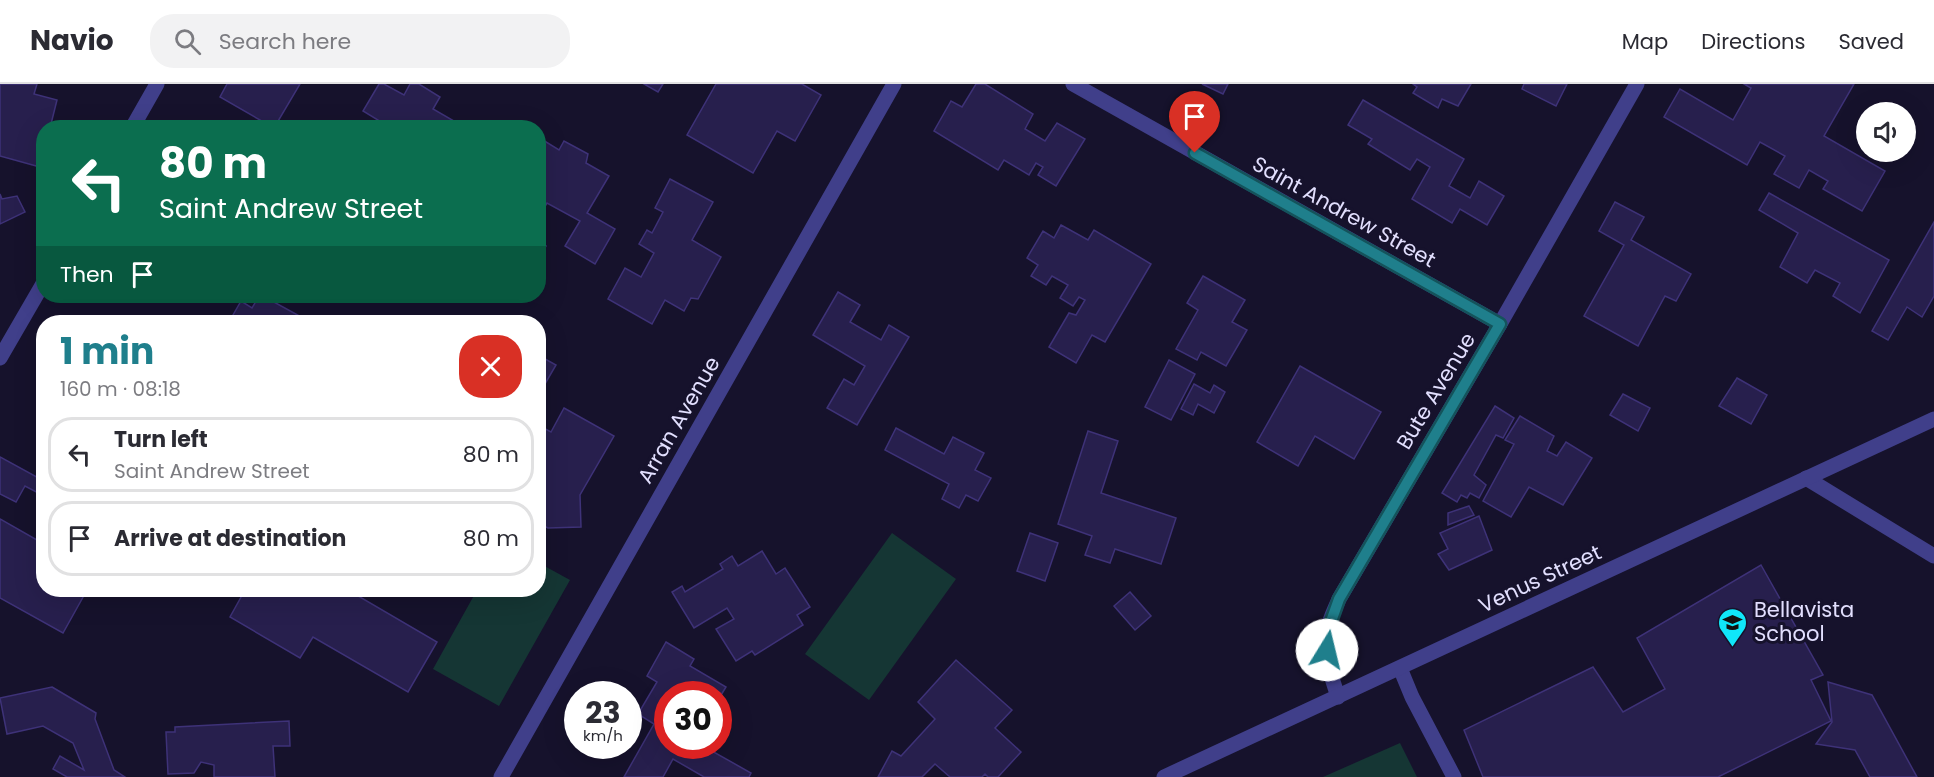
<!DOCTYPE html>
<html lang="en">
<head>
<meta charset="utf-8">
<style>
	:root { --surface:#fff; --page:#f2f2f3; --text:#2b2b33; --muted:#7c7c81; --line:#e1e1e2; --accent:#1f7f8c }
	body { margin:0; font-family:Poppins,sans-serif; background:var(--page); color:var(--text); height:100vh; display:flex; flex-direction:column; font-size:22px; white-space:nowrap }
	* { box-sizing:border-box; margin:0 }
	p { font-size:20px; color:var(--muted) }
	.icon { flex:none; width:33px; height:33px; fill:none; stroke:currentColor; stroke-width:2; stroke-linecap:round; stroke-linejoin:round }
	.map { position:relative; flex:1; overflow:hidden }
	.panel { position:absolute; left:36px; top:231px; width:510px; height:282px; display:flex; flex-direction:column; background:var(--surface); border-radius:24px; box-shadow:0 6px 24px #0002 }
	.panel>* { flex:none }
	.guide { position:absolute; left:36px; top:36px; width:510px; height:183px; border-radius:24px; box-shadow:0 6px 24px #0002; background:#0b6e4f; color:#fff; overflow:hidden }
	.fabs { position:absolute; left:1856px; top:18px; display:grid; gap:12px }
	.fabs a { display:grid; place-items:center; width:60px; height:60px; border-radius:50%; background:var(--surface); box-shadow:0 6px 24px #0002; font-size:30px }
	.speed { position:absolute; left:564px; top:597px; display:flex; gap:12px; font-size:30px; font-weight:700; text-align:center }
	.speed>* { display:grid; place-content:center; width:78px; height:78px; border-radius:50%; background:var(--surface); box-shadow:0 6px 24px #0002; line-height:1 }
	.speed small { font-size:15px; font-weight:400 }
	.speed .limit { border:9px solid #d22; background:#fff; color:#111 }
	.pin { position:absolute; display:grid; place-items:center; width:51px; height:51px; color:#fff; margin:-62px -26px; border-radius:50% 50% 50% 0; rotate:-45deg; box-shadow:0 0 6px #0007 }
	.pin .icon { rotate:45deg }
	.me { position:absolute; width:66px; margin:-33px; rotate:9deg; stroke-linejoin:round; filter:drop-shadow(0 0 4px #0008) }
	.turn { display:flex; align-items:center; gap:21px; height:126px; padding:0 24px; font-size:27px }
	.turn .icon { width:78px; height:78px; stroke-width:2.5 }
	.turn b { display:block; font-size:42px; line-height:51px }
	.then { display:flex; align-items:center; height:57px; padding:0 24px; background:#0003; gap:12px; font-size:22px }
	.round { display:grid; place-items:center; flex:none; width:63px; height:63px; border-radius:24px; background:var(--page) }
	.headline { display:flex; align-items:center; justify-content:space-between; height:102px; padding:0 24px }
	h1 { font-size:36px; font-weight:700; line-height:45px; color:var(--accent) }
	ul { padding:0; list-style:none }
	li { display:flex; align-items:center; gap:18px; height:75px; margin:0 12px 9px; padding:0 12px; border:3px solid var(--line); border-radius:24px }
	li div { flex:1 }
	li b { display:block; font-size:22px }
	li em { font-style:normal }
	header { display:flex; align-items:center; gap:36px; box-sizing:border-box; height:84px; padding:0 30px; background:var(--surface); border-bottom:2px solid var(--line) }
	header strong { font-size:28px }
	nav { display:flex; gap:33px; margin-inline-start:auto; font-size:21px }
	.search { width:420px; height:54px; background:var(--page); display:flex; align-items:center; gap:15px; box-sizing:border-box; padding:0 21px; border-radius:24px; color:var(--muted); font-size:22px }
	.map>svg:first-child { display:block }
</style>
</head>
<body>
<header>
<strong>Navio</strong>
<div class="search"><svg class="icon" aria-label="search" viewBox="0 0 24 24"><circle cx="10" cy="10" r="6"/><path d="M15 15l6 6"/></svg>Search here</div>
<nav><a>Map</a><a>Directions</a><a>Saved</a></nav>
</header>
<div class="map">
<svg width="1934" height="693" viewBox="0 0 1934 693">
	<rect width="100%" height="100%" fill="#16122c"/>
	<g fill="#153634">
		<path d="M 892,449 L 956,495 L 869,616 L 805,570 Z"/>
		<path d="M 539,479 L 570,496 L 499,622 L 433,585 L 477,506 L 538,506 Z"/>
		<path d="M 1400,659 L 1417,693 L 1323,693 Z"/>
	</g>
	<g fill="#271f4d" stroke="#3e3278" stroke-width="1.5">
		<path d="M 0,0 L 37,0 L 34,10 L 57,16 L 50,44 L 44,44 L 44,68 L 40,83 L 0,72 Z"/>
		<path d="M 227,0 L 300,0 L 274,44 L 220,13 Z"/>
		<path d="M 379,0 L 384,0 L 404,11 L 410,0 L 419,0 L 440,13 L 433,25 L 466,44 L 374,44 L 378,36 L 363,27 Z"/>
		<path d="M 644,0 L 663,0 L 658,8 Z"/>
		<path d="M 716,0 L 802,0 L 821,11 L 795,57 L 777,47 L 753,89 L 687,51 Z"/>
		<path d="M 976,0 L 985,0 L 1033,30 L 1025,45 L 1045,57 L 1057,39 L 1085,55 L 1056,102 L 1038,91 L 1043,83 L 1036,79 L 1029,91 L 1004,76 L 998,86 L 934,47 L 951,17 L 962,23 Z"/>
		<path d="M 1202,0 L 1228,0 L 1223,10 Z"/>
		<path d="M 1413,0 L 1471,0 L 1458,22 L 1442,15 L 1438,24 L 1413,9 L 1417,3 Z"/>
		<path d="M 1524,0 L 1567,0 L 1556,22 L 1522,5 Z"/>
		<path d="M 1744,0 L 1854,0 L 1824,52 L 1885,87 L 1862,127 L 1823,105 L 1828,97 L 1809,86 L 1799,104 L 1774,90 L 1785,72 L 1760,58 L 1747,81 L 1664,33 L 1680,5 L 1733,36 L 1751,4 Z"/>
		<path d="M 1363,16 L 1464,75 L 1449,102 L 1470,114 L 1479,97 L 1504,112 L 1487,141 L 1460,125 L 1452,139 L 1412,115 L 1430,83 L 1417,75 L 1410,86 L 1368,60 L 1372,55 L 1348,41 Z"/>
		<path d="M 538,53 L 559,66 L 564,57 L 588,70 L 586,79 L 609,92 L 587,129 L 615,145 L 595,180 L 565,162 L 580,137 L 547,119 L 538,134 Z"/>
		<path d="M 670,95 L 713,118 L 692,156 L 721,173 L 698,215 L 691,214 L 684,227 L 665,216 L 652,240 L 608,215 L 625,184 L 641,193 L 654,169 L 639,160 L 647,146 L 652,149 L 663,128 L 655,124 Z"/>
		<path d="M 1769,109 L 1889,176 L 1860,229 L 1833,212 L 1840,199 L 1815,186 L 1807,199 L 1780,183 L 1798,149 L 1759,126 Z"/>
		<path d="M 0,110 L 2,115 L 17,112 L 25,128 L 0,140 Z"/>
		<path d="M 1615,118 L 1644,133 L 1631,156 L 1691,190 L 1676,217 L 1665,212 L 1638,262 L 1584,232 L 1624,161 L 1599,147 Z"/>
		<path d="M 1934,138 L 1934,212 L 1922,233 L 1907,223 L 1888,256 L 1872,247 Z"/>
		<path d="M 1061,141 L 1088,156 L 1094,146 L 1151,180 L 1105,258 L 1092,251 L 1076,279 L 1049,263 L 1069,229 L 1076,231 L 1085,216 L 1079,213 L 1073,222 L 1060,214 L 1068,201 L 1052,192 L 1046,201 L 1031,192 L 1038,181 L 1027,174 L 1043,147 L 1054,154 Z"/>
		<path d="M 538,158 L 546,162 L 538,175 Z"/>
		<path d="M 1203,192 L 1245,216 L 1232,238 L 1247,246 L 1226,282 L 1201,268 L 1197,276 L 1176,265 L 1198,226 L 1187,219 Z"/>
		<path d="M 838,208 L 860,221 L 850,238 L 881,256 L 889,241 L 909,253 L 857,341 L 827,324 L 844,295 L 854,301 L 865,282 L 813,251 Z"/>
		<path d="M 259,212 L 263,212 L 305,235 L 303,238 L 229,238 L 241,217 L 252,224 Z"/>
		<path d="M 538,271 L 556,281 L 538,312 Z"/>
		<path d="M 1169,276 L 1195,290 L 1171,336 L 1145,323 Z"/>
		<path d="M 1300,282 L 1381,328 L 1354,375 L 1315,352 L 1298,382 L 1257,358 Z"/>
		<path d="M 1737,294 L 1767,311 L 1751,340 L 1719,322 Z"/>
		<path d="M 1194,300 L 1210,309 L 1214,301 L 1225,308 L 1214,329 L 1198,320 L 1193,331 L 1181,325 Z"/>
		<path d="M 1623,310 L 1650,324 L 1638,347 L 1610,331 Z"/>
		<path d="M 1495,322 L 1514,334 L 1503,354 L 1496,351 L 1474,391 L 1486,401 L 1479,414 L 1470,409 L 1467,414 L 1461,411 L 1457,418 L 1442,409 Z"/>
		<path d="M 564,324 L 614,352 L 580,411 L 581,443 L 548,444 L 538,439 L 538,341 L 551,348 Z"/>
		<path d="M 1520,332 L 1554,352 L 1547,367 L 1557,372 L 1566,358 L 1592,374 L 1563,421 L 1529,403 L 1511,433 L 1483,417 L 1514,360 L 1505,356 Z"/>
		<path d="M 896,344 L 944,370 L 953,353 L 984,369 L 975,386 L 991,394 L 978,417 L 966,411 L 959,424 L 942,415 L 949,400 L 885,366 Z"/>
		<path d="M 1088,347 L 1118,357 L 1101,409 L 1176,434 L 1161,480 L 1115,465 L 1110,479 L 1085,471 L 1092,452 L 1058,440 Z"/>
		<path d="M 0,373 L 44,397 L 44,412 L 25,402 L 16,418 L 0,410 Z"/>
		<path d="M 1469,422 L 1474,431 L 1448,441 L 1448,429 Z"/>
		<path d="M 1479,432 L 1492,466 L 1449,486 L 1438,470 L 1448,465 L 1440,449 Z"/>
		<path d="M 0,435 L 44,460 L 44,506 L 87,506 L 63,549 L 0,514 Z"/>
		<path d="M 1030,449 L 1058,459 L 1045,497 L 1017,487 Z"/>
		<path d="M 762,467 L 776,490 L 785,484 L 810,523 L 797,531 L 803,541 L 755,571 L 752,567 L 736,577 L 716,545 L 734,535 L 727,524 L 694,544 L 672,508 L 682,502 L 685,508 L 723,485 L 720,480 L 732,472 L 738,482 Z"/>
		<path d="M 1761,481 L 1823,591 L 1811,596 L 1831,637 L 1718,693 L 1483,693 L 1464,646 L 1593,583 L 1623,628 L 1665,605 L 1637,554 Z"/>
		<path d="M 245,506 L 348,506 L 437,558 L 408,608 L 313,553 L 300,574 L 230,533 Z"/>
		<path d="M 1130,508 L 1151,532 L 1135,546 L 1114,522 Z"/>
		<path d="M 666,558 L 694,575 L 690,582 L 726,603 L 718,616 L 718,610 L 668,610 L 668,662 L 703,662 L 751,689 L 749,693 L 704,693 L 673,675 L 663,693 L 624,693 L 654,640 L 638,630 L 657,598 L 647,592 Z"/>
		<path d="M 956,576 L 1012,626 L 995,644 L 1021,668 L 998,693 L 988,693 L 985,690 L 982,693 L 950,693 L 935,680 L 922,693 L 878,693 L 892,667 L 901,672 L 935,635 L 918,618 Z"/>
		<path d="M 1828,598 L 1872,611 L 1917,693 L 1870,693 L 1855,666 L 1816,660 L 1832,638 Z"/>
		<path d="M 52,603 L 96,629 L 95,635 L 114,686 L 125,693 L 67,693 L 53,685 L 60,672 L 84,686 L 73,659 L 43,642 L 7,650 L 0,614 Z"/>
		<path d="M 289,637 L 290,662 L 273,662 L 275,693 L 214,693 L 214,681 L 201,678 L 194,689 L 168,690 L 166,648 L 175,648 L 175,643 Z"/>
	</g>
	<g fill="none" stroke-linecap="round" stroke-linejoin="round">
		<path stroke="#403f8a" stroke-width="15" d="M 1400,584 L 1412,613 L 1454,693"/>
		<g stroke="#403f8a" stroke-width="15">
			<path d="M 1073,0 L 1500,240"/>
			<path d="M 132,44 L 157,0"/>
			<path d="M 0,274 L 44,198"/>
			<path d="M 1806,394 L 1934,472"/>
			<path d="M 1338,613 C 1331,591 1323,570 1327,547 C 1329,536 1335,525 1339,515 L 1500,240 L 1637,0"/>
			<path d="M 501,693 L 894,0"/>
			<path d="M 1164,693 L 1934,335"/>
		</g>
	</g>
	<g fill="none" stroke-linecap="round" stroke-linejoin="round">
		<defs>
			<path id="route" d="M 1195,69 L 1500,240 L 1339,515 L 1328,546 L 1327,566"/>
		</defs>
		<use href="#route" stroke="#14535b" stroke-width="15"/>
		<use href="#route" stroke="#1f7f8c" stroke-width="10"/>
	</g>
	<defs>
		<symbol id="school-pin" viewBox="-11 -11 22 30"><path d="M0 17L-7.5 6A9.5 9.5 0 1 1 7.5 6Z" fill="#10e6f9" stroke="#16122c"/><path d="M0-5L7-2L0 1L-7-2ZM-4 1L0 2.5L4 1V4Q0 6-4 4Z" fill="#111"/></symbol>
	</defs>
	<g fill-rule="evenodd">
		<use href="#school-pin" x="1716" y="522" width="33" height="45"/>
	</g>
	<g text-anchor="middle" stroke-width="6" stroke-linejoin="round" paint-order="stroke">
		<g font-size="21" fill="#e2dffe" stroke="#16122c">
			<text transform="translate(1344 128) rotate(29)" y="7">Saint Andrew Street</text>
			<text transform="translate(1436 307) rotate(-59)" y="7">Bute Avenue</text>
			<text transform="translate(679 336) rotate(-60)" y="7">Arran Avenue</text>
			<text transform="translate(1540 495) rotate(-25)" y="7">Venus Street</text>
		</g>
		<g font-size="21" fill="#e2dffe" stroke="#16122c" text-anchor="start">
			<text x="1754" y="533">Bellavista<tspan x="1754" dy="24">School</tspan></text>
		</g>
	</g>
</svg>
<div class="fabs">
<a><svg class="icon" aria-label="sound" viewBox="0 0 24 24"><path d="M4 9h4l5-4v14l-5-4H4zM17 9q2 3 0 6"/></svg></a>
</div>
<div class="speed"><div>23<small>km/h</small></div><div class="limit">30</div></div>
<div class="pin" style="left:1195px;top:69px;background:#d93025"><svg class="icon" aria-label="arrive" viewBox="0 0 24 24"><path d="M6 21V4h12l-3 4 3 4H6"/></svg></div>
<svg class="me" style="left:1327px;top:566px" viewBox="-20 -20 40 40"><circle r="19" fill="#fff"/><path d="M0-13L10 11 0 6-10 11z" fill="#1f7f8c"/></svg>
<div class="guide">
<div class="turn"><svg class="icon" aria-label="left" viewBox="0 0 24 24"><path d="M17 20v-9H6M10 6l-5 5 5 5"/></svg><div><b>80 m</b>Saint Andrew Street</div></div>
<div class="then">Then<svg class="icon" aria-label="arrive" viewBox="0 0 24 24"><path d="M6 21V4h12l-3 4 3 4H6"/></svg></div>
</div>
<section class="panel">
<div class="headline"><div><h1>1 min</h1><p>160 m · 08:18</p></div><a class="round" style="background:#d93025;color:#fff"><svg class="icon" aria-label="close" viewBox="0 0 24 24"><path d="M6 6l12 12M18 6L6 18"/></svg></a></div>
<ul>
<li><svg class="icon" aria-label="left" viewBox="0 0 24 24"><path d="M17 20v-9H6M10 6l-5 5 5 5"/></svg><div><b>Turn left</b><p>Saint Andrew Street</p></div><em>80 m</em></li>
<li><svg class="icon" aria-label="arrive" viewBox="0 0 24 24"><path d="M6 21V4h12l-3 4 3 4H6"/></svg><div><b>Arrive at destination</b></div><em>80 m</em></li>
</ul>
</section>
</div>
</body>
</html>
